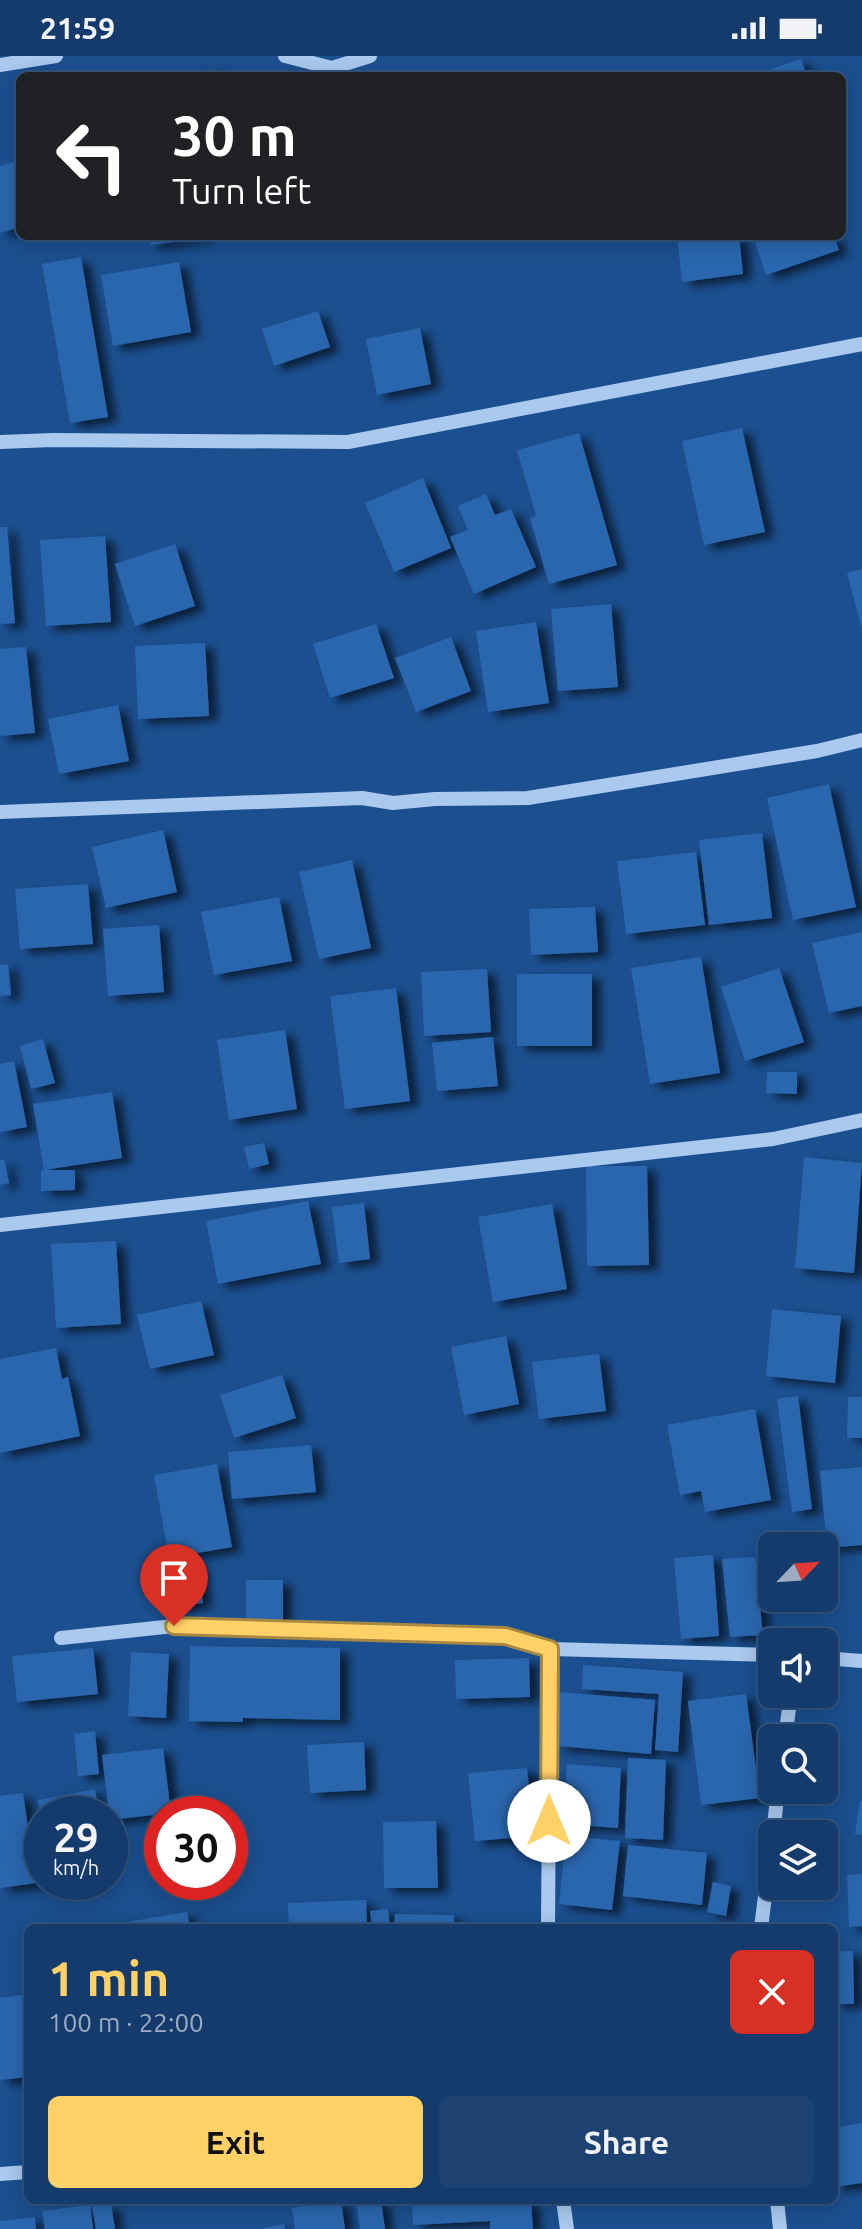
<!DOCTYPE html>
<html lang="en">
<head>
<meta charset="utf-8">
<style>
	:root { --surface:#143b6b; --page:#1d4271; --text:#f1f3f6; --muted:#9dadc1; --line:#33557e; --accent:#ffd166 }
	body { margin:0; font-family:Ubuntu,sans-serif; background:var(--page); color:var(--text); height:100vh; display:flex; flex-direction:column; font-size:30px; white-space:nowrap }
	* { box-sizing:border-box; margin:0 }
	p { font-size:26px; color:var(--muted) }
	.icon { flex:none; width:44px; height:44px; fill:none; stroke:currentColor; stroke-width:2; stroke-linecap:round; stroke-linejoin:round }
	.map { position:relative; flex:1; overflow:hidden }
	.drawer { position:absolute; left:24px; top:1868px; width:814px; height:280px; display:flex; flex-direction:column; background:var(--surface); border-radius:12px; box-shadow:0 4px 20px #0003,0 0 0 2px var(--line) }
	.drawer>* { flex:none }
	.top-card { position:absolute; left:16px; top:16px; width:830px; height:168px; border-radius:12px; box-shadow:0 4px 20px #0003,0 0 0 2px var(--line); background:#202124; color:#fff; overflow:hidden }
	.needle { width:52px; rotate:65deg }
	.buttons { position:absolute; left:758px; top:1476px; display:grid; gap:16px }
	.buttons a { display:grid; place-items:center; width:80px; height:80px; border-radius:12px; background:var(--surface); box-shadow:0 4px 20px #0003,0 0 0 2px var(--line); font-size:40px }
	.speed { position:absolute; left:24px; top:1740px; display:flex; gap:16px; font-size:40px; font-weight:700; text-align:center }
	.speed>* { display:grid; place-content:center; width:104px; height:104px; border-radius:50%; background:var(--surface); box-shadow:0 4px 20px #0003,0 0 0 2px var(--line); line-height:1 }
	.speed small { font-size:20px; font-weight:400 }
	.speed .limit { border:12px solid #d22; background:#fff; color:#111 }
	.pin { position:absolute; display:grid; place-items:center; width:68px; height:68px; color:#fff; margin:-82px -34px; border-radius:50% 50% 50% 0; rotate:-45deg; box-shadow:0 0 8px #0007 }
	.pin .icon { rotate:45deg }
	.me { position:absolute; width:88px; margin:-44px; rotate:0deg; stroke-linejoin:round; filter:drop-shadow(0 0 6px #0008) }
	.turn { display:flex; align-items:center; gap:28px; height:168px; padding:0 24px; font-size:36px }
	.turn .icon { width:104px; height:104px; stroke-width:2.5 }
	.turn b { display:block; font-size:56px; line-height:68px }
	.round { display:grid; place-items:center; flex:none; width:84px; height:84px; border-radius:12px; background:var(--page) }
	.overview { display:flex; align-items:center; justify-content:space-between; height:136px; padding:0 24px }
	h1 { font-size:48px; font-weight:700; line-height:60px; color:var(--accent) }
	.button { display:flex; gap:16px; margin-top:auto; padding:16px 24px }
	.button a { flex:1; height:92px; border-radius:12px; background:var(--accent); color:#111; font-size:32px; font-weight:700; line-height:92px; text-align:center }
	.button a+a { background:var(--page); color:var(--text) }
	.status { display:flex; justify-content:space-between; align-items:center; height:56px; padding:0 40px; background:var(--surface); direction:ltr }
	.status svg { height:22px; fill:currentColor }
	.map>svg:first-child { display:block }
</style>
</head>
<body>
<div class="status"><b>21:59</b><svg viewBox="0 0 49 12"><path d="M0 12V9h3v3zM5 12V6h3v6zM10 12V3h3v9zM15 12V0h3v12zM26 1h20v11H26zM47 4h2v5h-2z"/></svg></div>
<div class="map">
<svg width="862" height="2173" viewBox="0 0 862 2173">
	<defs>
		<filter id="shadow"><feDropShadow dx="9" dy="5" stdDeviation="4" flood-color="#0009"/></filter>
	</defs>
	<rect width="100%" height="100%" fill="#1b4f8f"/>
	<g fill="#2a66ad" filter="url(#shadow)">
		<path d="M 801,3 L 807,20 L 753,20 L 753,19 Z"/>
		<path d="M 212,13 L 214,20 L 188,20 L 188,19 Z"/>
		<path d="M 20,104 L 20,171 L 0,177 L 0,110 Z"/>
		<path d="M 149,180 L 205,180 L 206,182 L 150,189 Z"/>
		<path d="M 677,180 L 739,180 L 743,218 L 682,226 Z"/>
		<path d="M 753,180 L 834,180 L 839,194 L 766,219 Z"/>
		<path d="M 81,201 L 108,361 L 70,367 L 42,208 Z"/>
		<path d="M 179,206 L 191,276 L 113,290 L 101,219 Z"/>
		<path d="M 318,255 L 330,291 L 274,310 L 262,273 Z"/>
		<path d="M 420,272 L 431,328 L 377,339 L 366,283 Z"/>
		<path d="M 742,372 L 765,476 L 704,489 L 682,385 Z"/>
		<path d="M 579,377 L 617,509 L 549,528 L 530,462 L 536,460 L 517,394 Z"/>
		<path d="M 423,422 L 451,492 L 394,516 L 365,447 Z"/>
		<path d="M 486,438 L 495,459 L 511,453 L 536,511 L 474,538 L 450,481 L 468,474 L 458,450 Z"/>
		<path d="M 0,471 L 7,471 L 15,567 L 0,568 Z"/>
		<path d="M 105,480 L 111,566 L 46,570 L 40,484 Z"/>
		<path d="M 175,488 L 195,550 L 135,570 L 115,508 Z"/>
		<path d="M 862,513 L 862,570 L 861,570 L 847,517 Z"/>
		<path d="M 611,548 L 618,631 L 558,635 L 551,553 Z"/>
		<path d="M 536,566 L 549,647 L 488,656 L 476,575 Z"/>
		<path d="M 376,568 L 394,622 L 330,642 L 313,588 Z"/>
		<path d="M 451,581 L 471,635 L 416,656 L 395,602 Z"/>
		<path d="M 205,587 L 209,660 L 138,663 L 135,590 Z"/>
		<path d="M 26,591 L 35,677 L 0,680 L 0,593 Z"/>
		<path d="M 118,649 L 129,705 L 59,718 L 48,663 Z"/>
		<path d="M 829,728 L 856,851 L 793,864 L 767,742 Z"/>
		<path d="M 163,774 L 177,836 L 106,852 L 92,791 Z"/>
		<path d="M 762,777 L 772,862 L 709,869 L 699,784 Z"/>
		<path d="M 696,796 L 705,869 L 626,878 L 617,805 Z"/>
		<path d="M 352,804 L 371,892 L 319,903 L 299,816 Z"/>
		<path d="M 88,828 L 93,888 L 20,893 L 15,833 Z"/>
		<path d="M 279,841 L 292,905 L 214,919 L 201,856 Z"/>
		<path d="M 595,851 L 598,896 L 531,899 L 529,853 Z"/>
		<path d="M 159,869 L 164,936 L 108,940 L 103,873 Z"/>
		<path d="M 862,876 L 862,950 L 829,957 L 812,887 Z"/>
		<path d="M 701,901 L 720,1017 L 650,1028 L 631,912 Z"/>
		<path d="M 8,908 L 11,939 L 0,940 L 0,909 Z"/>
		<path d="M 779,912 L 804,986 L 745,1005 L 721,931 Z"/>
		<path d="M 487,913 L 491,976 L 424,980 L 421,916 Z"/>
		<rect x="517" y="918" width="75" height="72"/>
		<path d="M 396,932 L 410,1045 L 345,1053 L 330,940 Z"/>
		<path d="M 285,974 L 297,1053 L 229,1064 L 217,984 Z"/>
		<path d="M 493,981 L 498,1030 L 437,1035 L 432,987 Z"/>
		<path d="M 43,983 L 55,1027 L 31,1033 L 20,990 Z"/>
		<path d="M 14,1005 L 27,1071 L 0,1076 L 0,1008 Z"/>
		<path d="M 767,1016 L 797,1016 L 797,1038 L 766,1037 Z"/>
		<path d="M 112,1036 L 122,1102 L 44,1114 L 75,1114 L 75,1134 L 41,1135 L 41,1114 L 44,1114 L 33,1048 Z"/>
		<path d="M 264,1087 L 269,1108 L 249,1113 L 244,1091 Z"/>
		<path d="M 804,1101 L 862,1107 L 854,1217 L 795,1212 Z"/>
		<path d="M 4,1103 L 9,1127 L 0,1129 L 0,1104 Z"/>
		<path d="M 586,1110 L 647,1110 L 649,1209 L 587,1210 Z"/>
		<path d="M 308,1145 L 321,1208 L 218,1228 L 206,1165 Z"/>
		<path d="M 364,1147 L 370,1203 L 339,1207 L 332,1151 Z"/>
		<path d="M 552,1148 L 567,1233 L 493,1246 L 478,1161 Z"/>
		<path d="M 116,1185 L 121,1268 L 56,1272 L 51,1188 Z"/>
		<path d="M 201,1245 L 214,1299 L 150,1313 L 137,1259 Z"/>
		<path d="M 772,1253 L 841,1260 L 835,1327 L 766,1320 Z"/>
		<path d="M 506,1280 L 519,1348 L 464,1359 L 451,1291 Z"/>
		<path d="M 56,1292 L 62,1323 L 68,1321 L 80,1380 L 0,1397 L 0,1303 Z"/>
		<path d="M 599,1298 L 606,1355 L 539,1363 L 532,1306 Z"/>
		<path d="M 282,1319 L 296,1362 L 234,1382 L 220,1339 Z"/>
		<path d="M 798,1340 L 812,1453 L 792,1456 L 777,1343 Z"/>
		<path d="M 848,1341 L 862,1341 L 862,1382 L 847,1382 Z"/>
		<path d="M 755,1353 L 771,1444 L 705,1456 L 701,1435 L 680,1439 L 667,1369 Z"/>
		<path d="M 311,1389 L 316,1436 L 232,1443 L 228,1396 Z"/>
		<path d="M 217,1408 L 232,1491 L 169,1502 L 154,1419 Z"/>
		<path d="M 862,1411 L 862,1489 L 827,1492 L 820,1415 Z"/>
		<path d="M 713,1499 L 719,1580 L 681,1583 L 674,1502 Z"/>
		<path d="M 755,1501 L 763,1579 L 730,1581 L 722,1503 Z"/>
		<path d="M 197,1506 L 203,1547 L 170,1552 L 164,1511 Z"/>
		<rect x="246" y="1524" width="37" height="40"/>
		<path d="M 190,1590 L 340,1592 L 340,1664 L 243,1662 L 243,1666 L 189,1665 Z"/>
		<path d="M 93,1592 L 98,1638 L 17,1646 L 12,1600 Z"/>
		<path d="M 131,1596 L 169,1598 L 166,1662 L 128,1660 Z"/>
		<path d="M 529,1602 L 530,1641 L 456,1643 L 455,1604 Z"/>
		<path d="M 583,1609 L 683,1616 L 678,1696 L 655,1694 L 659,1638 L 582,1633 Z"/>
		<path d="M 560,1636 L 655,1644 L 651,1698 L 557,1690 Z"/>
		<path d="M 746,1638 L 760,1742 L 701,1749 L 688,1645 Z"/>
		<path d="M 95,1675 L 99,1718 L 78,1720 L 74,1678 Z"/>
		<path d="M 364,1686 L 366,1734 L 310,1737 L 307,1689 Z"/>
		<path d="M 163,1692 L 171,1757 L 110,1764 L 102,1699 Z"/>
		<path d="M 628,1702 L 666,1704 L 663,1784 L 625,1782 Z"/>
		<path d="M 567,1708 L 621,1712 L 618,1772 L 563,1768 Z"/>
		<path d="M 527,1712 L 534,1780 L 475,1785 L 468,1717 Z"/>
		<path d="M 95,1733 L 99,1758 L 41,1758 L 38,1744 Z"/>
		<path d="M 23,1737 L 36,1827 L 0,1832 L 0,1740 Z"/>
		<path d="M 860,1745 L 862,1745 L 862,1779 L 855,1778 Z"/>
		<path d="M 436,1765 L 438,1832 L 384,1832 L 383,1766 Z"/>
		<path d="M 566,1780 L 620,1785 L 612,1854 L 559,1848 Z"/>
		<path d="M 628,1789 L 707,1797 L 702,1849 L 623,1840 Z"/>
		<path d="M 862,1818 L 862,1870 L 849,1871 L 847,1819 Z"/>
		<path d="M 54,1826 L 98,1826 L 98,1828 L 56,1835 Z"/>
		<path d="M 713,1826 L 731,1830 L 726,1860 L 707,1856 Z"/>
		<path d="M 366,1844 L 367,1872 L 289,1872 L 288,1847 Z"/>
		<path d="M 388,1853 L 390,1872 L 372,1872 L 370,1855 Z"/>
		<path d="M 187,1856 L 190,1872 L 115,1872 L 114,1868 Z"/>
		<path d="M 395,1858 L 454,1859 L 454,1872 L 394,1872 Z"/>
		<path d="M 726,1868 L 726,1872 L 690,1872 L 690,1869 Z"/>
		<path d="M 853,1895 L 854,1948 L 834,1948 L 834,1896 Z"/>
		<path d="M 28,1938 L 28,2021 L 0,2024 L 0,1942 Z"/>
		<path d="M 862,2067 L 862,2127 L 834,2131 L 834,2072 Z"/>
		<path d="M 356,2144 L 381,2144 L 385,2173 L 360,2173 Z"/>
		<path d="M 412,2144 L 531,2144 L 533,2173 L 490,2173 L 490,2165 L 413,2169 Z"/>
		<path d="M 341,2145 L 345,2173 L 295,2173 L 292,2152 Z"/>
		<path d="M 111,2148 L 115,2173 L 96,2173 L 92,2151 Z"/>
		<path d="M 90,2149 L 93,2173 L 45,2173 L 42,2155 Z"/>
		<path d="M 35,2161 L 36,2173 L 0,2173 L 0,2165 Z"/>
		<path d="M 284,2168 L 285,2173 L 264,2173 L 264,2172 Z"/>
	</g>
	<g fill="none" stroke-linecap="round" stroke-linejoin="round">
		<g stroke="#a9c9ee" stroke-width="14">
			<path d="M 285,0 L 332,12 L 370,0"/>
			<path d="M 0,9 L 56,0"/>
			<path d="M 0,386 L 53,384 L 348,386 L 862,288"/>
			<path d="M 0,756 L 362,742 L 393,747 L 435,743 L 528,742 L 817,695 L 862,684"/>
			<path d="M 0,1169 L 773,1083 L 862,1064"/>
			<path d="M 61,1582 L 174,1570 L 505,1580 L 550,1593 L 772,1599"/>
			<path d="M 824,1602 L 862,1605"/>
			<path d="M 785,1682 L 791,1638"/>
			<path d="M 773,1778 L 778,1734"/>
			<path d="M 548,1872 L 550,1593"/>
			<path d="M 761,1872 L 772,1785"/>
			<path d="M 0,2118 L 28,2116"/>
			<path d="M 563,2144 L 567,2173"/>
			<path d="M 777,2144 L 780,2173"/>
		</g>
	</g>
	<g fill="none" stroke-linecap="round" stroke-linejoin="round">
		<defs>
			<path id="route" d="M 174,1570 L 505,1580 L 550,1593 L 549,1765"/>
		</defs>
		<use href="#route" stroke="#a68842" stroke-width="20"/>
		<use href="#route" stroke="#ffd166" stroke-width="14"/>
	</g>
</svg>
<div class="buttons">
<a><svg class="needle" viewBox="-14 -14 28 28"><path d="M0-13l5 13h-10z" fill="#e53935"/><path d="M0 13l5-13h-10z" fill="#9dadc1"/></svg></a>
<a><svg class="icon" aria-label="sound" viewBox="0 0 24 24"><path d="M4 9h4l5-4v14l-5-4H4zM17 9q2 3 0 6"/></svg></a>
<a><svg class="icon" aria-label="search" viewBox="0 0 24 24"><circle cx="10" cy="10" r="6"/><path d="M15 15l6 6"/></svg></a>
<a><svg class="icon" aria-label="layers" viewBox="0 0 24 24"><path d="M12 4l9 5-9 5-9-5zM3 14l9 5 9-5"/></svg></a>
</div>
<div class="speed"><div>29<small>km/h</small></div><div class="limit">30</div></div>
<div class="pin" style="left:174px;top:1570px;background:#d93025"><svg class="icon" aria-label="arrive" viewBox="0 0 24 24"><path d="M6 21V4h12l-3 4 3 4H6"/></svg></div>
<svg class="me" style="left:549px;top:1765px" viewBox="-20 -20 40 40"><circle r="19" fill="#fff"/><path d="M0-13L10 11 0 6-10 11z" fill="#ffd166"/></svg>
<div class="top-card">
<div class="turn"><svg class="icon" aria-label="left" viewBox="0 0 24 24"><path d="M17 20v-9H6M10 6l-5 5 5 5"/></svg><div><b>30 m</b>Turn left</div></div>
</div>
<section class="drawer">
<div class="overview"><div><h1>1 min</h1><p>100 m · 22:00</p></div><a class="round" style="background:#d93025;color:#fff"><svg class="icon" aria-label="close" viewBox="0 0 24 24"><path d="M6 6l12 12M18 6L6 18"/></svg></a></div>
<div class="button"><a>Exit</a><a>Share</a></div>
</section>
</div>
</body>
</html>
